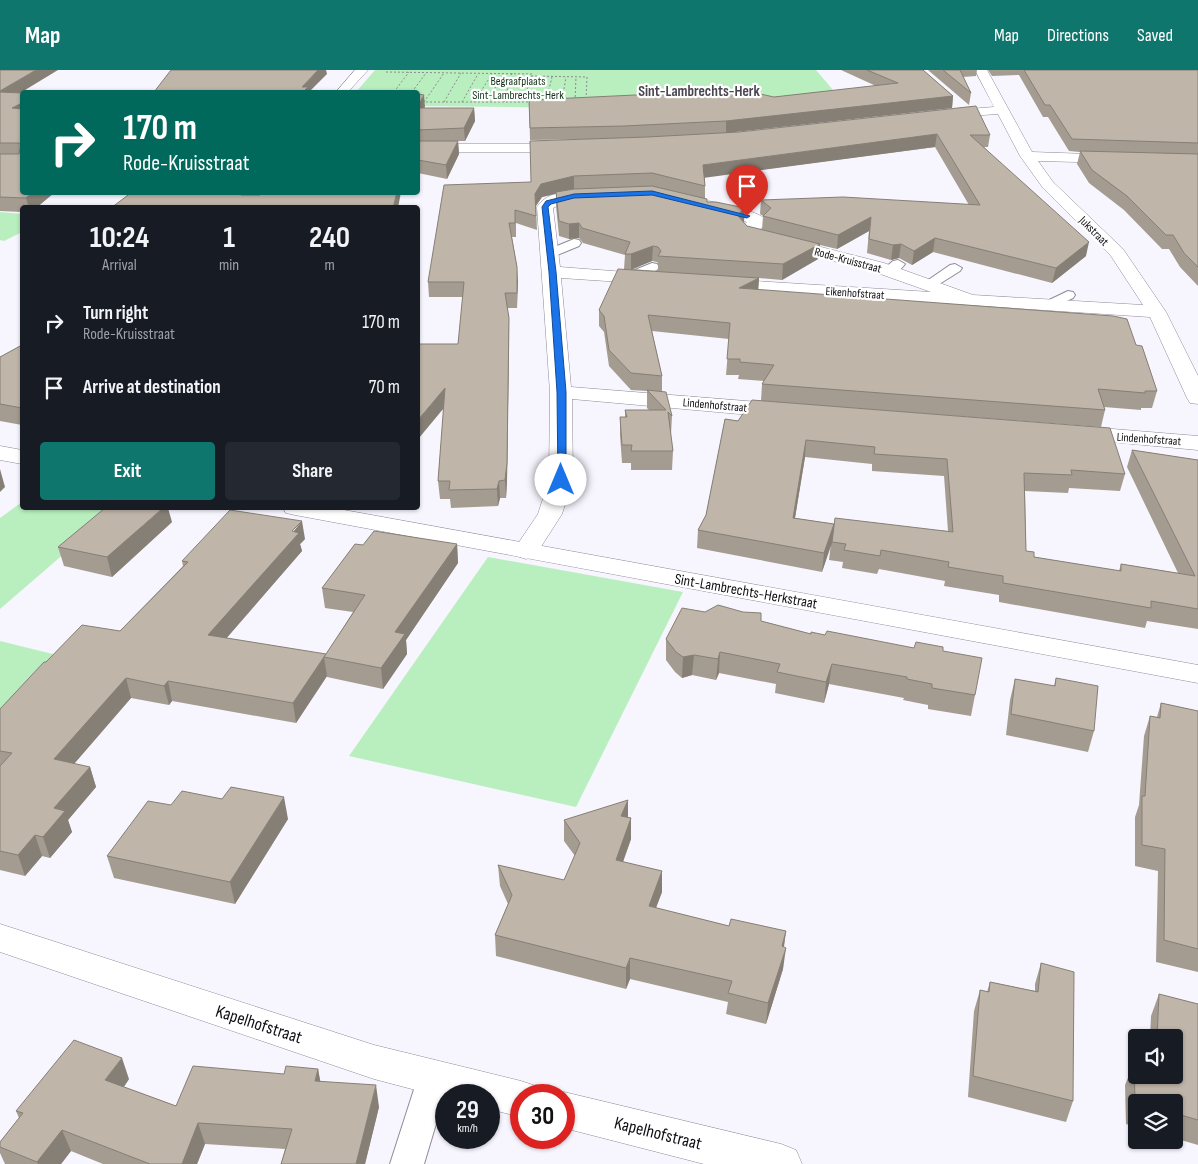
<!DOCTYPE html>
<html lang="en">
<head>
<meta charset="utf-8">
<style>
	:root { --surface:#171b24; --page:#242831; --text:#f1f3f6; --muted:#9ea1a6; --accent:#0f766e }
	body { margin:0; font-family:"Sofia Sans Condensed",sans-serif; background:var(--page); color:var(--text); height:100vh; display:flex; flex-direction:column; font-size:19px; white-space:nowrap }
	* { box-sizing:border-box; margin:0 }
	p { font-size:16px; color:var(--muted) }
	.icon { flex:none; width:28px; height:28px; fill:none; stroke:currentColor; stroke-width:2; stroke-linecap:round; stroke-linejoin:round }
	.map { position:relative; flex:1; overflow:hidden }
	.sheet { position:absolute; left:20px; top:135px; width:400px; height:305px; display:flex; flex-direction:column; background:var(--surface); border-radius:5px; box-shadow:0 1px 4px #0004 }
	.sheet>* { flex:none }
	.hud { position:absolute; left:20px; top:20px; width:400px; height:105px; border-radius:5px; box-shadow:0 1px 4px #0004; background:#00695c; color:#fff; overflow:hidden }
	.controls { position:absolute; left:1128px; top:959px; display:grid; gap:10px }
	.controls a { display:grid; place-items:center; width:55px; height:55px; border-radius:5px; background:var(--surface); box-shadow:0 1px 4px #0004; font-size:25px }
	.speed { position:absolute; left:435px; top:1014px; display:flex; gap:10px; font-size:25px; font-weight:700; text-align:center }
	.speed>* { display:grid; place-content:center; width:65px; height:65px; border-radius:50%; background:var(--surface); box-shadow:0 1px 4px #0004; line-height:1 }
	.speed small { font-size:12px; font-weight:400 }
	.speed .limit { border:8px solid #d22; background:#fff; color:#111 }
	.pin { position:absolute; display:grid; place-items:center; width:42px; height:42px; color:#fff; margin:-51px -21px; border-radius:50% 50% 50% 0; rotate:-45deg; box-shadow:0 0 5px #0007 }
	.pin .icon { rotate:45deg }
	.me { position:absolute; width:55px; margin:-28px; rotate:0deg; stroke-linejoin:round; filter:drop-shadow(0 0 4px #0008) }
	.turn { display:flex; align-items:center; gap:18px; height:105px; padding:0 20px; font-size:22px }
	.turn .icon { width:65px; height:65px; stroke-width:2.5 }
	.turn b { display:block; font-size:35px; line-height:42px }
	.eta { display:flex; justify-content:space-evenly; align-items:center; height:85px; text-align:center }
	.eta b { font-size:30px; font-weight:700; line-height:35px }
	.primary-button { display:flex; gap:10px; margin-top:auto; padding:10px 20px }
	.primary-button a { flex:1; height:58px; border-radius:5px; background:var(--accent); color:#fff; font-size:20px; font-weight:700; line-height:58px; text-align:center }
	.primary-button a+a { background:var(--page); color:var(--text) }
	ul { padding:0; list-style:none }
	li { display:flex; align-items:center; gap:15px; height:65px; padding:0 20px }
	li div { flex:1 }
	li b { display:block; font-size:19px }
	li em { font-style:normal }
	header { display:flex; align-items:center; gap:30px; box-sizing:border-box; height:70px; padding:0 25px; background:var(--accent); color:#fff }
	header strong { font-size:24px }
	nav { display:flex; gap:28px; margin-inline-start:auto; font-size:18px }
	.map>svg:first-child { display:block }
</style>
</head>
<body>
<header>
<strong>Map</strong>
<nav><a>Map</a><a>Directions</a><a>Saved</a></nav>
</header>
<div class="map">
<svg width="1198" height="1094" viewBox="0 0 1198 1094">
	<rect width="100%" height="100%" fill="#f7f5fe"/>
	<g fill="#b9efbf">
		<path d="M 375,0 L 816,0 L 839,27 L 601,38 L 418,36 L 418,22 L 356,22 Z"/>
		<path d="M 0,142 L 22,144 L 22,162 L 4,171 L 0,170 Z"/>
		<path d="M 22,432 L 22,438 L 117,438 L 0,539 L 0,448 Z"/>
		<path d="M 488,487 L 683,522 L 576,737 L 349,686 Z"/>
		<path d="M 0,571 L 69,588 L 0,663 Z"/>
	</g>
	<g fill="none" stroke-linecap="round" stroke-linejoin="round">
		<defs>
			<g id="lane">
				<path d="M 574,169 L 579,170 L 581,173 L 579,176 L 550,188 L 543,184 L 545,181 Z"/>
				<path d="M 898,190 L 905,194 C 900,201 892,206 883,204 L 881,201 L 893,191 Z"/>
				<path d="M 652,193 L 657,194 L 659,197 L 657,200 L 630,211 L 623,207 L 625,204 Z"/>
				<path d="M 955,194 L 962,198 L 960,201 L 933,218 L 923,218 L 921,215 L 950,195 Z"/>
				<path d="M 1068,221 L 1073,222 L 1075,225 L 1073,228 L 1050,239 L 1045,238 L 1043,235 L 1045,232 Z"/>
				<path d="M 434,993 L 445,997 L 450,1007 L 424,1094 L 390,1094 L 418,1007 L 423,997 Z"/>
			</g>
			<g id="street">
				<path d="M 355,0 L 368,0 L 348,22 L 336,22 Z"/>
				<path d="M 975,0 L 987,0 L 1032,82 L 1117,85 L 1122,86 L 1124,89 L 1122,92 L 1117,93 L 1038,91 L 1053,112 L 1123,179 L 1166,242 L 1198,306 L 1198,334 L 1190,333 L 1187,328 L 1150,247 L 722,219 L 716,218 L 713,214 L 716,210 L 722,209 L 931,222 L 872,201 L 746,169 L 738,160 L 747,152 L 703,139 L 701,136 L 703,133 L 709,131 C 723,135 760,140 768,152 L 758,161 L 884,193 L 973,225 L 1143,235 L 1111,186 L 1043,118 L 1020,86 L 998,44 L 938,48 L 936,45 L 943,41 L 994,37 Z"/>
				<path d="M 418,74 L 566,74 L 571,75 L 573,78 L 571,81 L 566,82 L 418,82 Z"/>
				<path d="M 593,120 L 599,122 L 601,125 L 599,128 L 567,131 L 553,138 L 560,197 L 652,204 L 658,205 L 661,209 L 658,213 L 652,214 L 561,208 L 571,317 L 784,334 L 792,336 L 795,341 L 792,346 L 784,348 L 572,329 L 573,410 L 562,444 L 535,486 L 526,489 L 517,486 L 513,481 L 538,444 L 549,410 L 550,322 L 537,137 C 549,119 574,120 593,120 Z"/>
				<path d="M 1076,356 L 1198,366 L 1198,380 L 1068,368 L 1065,363 L 1068,358 Z"/>
				<path d="M 0,854 L 374,975 L 521,1011 L 536,1016 L 540,1025 L 521,1025 L 521,1047 L 489,1039 L 489,1025 L 446,1025 L 446,1028 L 374,1009 L 0,882 Z"/>
				<path d="M 564,1022 L 781,1074 L 796,1080 L 802,1094 L 704,1094 L 564,1058 L 564,1025 L 555,1025 Z"/>
			</g>
			<g id="secondary">
				<path d="M 0,376 L 22,380 L 22,394 L 0,390 Z"/>
				<path d="M 283,438 L 333,438 L 1198,595 L 1198,613 L 295,445 L 286,443 Z"/>
			</g>
		</defs>
		<use href="#lane" stroke="#8e8a98" stroke-width="2"/>
		<use href="#street" stroke="#8e8a98" stroke-width="1"/>
		<use href="#secondary" stroke="#8e8a98" stroke-width="1"/>
		<g stroke="#8c8a91" stroke-width="1" stroke-dasharray="2 2" stroke-linecap="butt">
			<path d="M 386,2 L 532,4 L 523,32"/>
			<path d="M 531,6 L 587,7 L 586,30"/>
			<path d="M 394,22 L 409,2"/>
			<path d="M 412,22 L 426,3"/>
			<path d="M 562,31 L 566,7"/>
			<path d="M 575,31 L 576,7"/>
			<path d="M 418,32 L 532,32"/>
			<path d="M 424,32 L 444,3"/>
			<path d="M 444,32 L 461,3"/>
			<path d="M 462,32 L 478,4"/>
			<path d="M 474,32 L 492,4"/>
			<path d="M 487,32 L 503,4"/>
			<path d="M 504,32 L 512,3"/>
			<path d="M 546,32 L 552,7"/>
		</g>
		<use href="#lane" fill="#fff" fill-rule="evenodd"/>
		<use href="#street" fill="#fff" fill-rule="evenodd"/>
		<use href="#secondary" fill="#fff" fill-rule="evenodd"/>
	</g>
	<g fill="#a49c91" fill-rule="evenodd">
		<path d="M 0,0 L 21,23 L 22,122 L 55,122 L 36,138 L 22,138 L 22,142 L 0,141 Z"/>
		<path d="M 841,0 L 923,0 L 953,26 L 952,38 L 732,62 L 990,65 L 988,77 L 984,77 L 1086,186 L 1052,213 L 933,182 L 912,195 L 899,188 L 891,190 L 867,183 L 869,161 L 837,179 L 820,175 L 818,189 L 782,210 L 759,208 L 758,220 L 1136,275 L 1157,321 L 1152,338 L 1141,338 L 1141,340 L 1104,337 L 1105,340 L 1101,357 L 761,331 L 762,314 L 764,311 L 738,309 L 739,305 L 726,305 L 729,269 L 652,261 L 662,306 L 662,321 L 672,346 L 671,364 L 670,363 L 673,381 L 672,400 L 631,400 L 631,393 L 622,393 L 620,365 L 620,347 L 625,347 L 625,340 L 649,340 L 647,338 L 647,321 L 631,320 L 609,296 L 604,262 L 599,256 L 599,240 L 624,199 L 625,185 L 583,173 L 579,168 L 569,169 L 559,166 L 556,136 L 556,124 L 542,127 L 536,136 L 537,160 L 516,153 L 516,167 L 512,167 L 517,197 L 517,238 L 507,238 L 509,248 L 509,264 L 507,411 L 506,428 L 500,428 L 498,436 L 451,438 L 450,429 L 440,429 L 438,411 L 444,338 L 418,369 L 458,274 L 463,227 L 429,227 L 428,212 L 531,112 L 607,69 L 530,70 L 529,30 L 727,26 L 774,27 L 876,16 ZM 935,77 L 969,135 L 761,130 L 760,144 L 763,146 L 762,160 L 747,156 L 744,153 L 707,132 L 705,129 L 705,107 ZM 652,191 L 657,192 L 658,193 L 658,201 L 631,199 Z"/>
		<path d="M 928,0 L 977,0 L 976,6 L 963,7 L 971,23 L 969,35 Z"/>
		<path d="M 988,0 L 1198,0 L 1198,216 L 1180,197 L 1169,179 L 1162,179 L 1124,140 L 1089,113 L 1077,94 L 1080,82 L 1069,81 L 1048,47 L 1043,47 L 1019,5 L 992,6 Z"/>
		<path d="M 418,24 L 424,38 L 474,38 L 475,51 L 465,71 L 458,71 L 459,84 L 447,109 L 418,103 Z"/>
		<path d="M 22,275 L 22,355 L 0,351 L 0,287 Z"/>
		<path d="M 725,349 L 1125,404 L 1120,421 L 1069,418 L 1068,423 L 1025,421 L 1026,481 L 1034,487 L 1119,501 L 1121,494 L 1178,503 L 1127,397 L 1132,380 L 1198,390 L 1198,559 L 1147,551 L 1145,558 L 999,532 L 999,525 L 944,516 L 945,511 L 879,499 L 877,504 L 842,498 L 843,492 L 829,490 L 831,473 L 822,502 L 697,478 L 698,460 L 706,445 ZM 805,387 L 872,394 L 872,401 L 944,406 L 948,461 L 834,454 L 795,448 Z"/>
		<path d="M 172,452 L 112,507 L 64,496 L 58,477 Z"/>
		<path d="M 305,469 L 300,474 L 302,481 L 226,568 L 326,585 L 353,542 L 325,538 L 322,518 L 363,475 L 457,474 L 458,493 L 406,570 L 407,584 L 383,619 L 327,607 L 327,606 L 296,653 L 172,631 L 169,635 L 131,628 L 74,694 L 90,697 L 96,717 L 68,750 L 72,762 L 50,788 L 42,786 L 25,806 L 0,800 L 0,639 L 46,592 L 120,561 L 183,496 L 182,491 Z"/>
		<path d="M 761,551 L 811,564 L 825,565 L 914,578 L 975,625 L 971,646 L 928,639 L 928,635 L 903,630 L 904,628 L 829,614 L 824,633 L 775,623 L 776,614 L 719,603 L 716,610 L 692,605 L 682,608 L 675,602 L 666,590 L 666,569 Z"/>
		<path d="M 1056,608 L 1094,661 L 1088,682 L 1006,665 L 1010,630 L 1015,609 L 1054,616 Z"/>
		<path d="M 1161,633 L 1198,641 L 1198,902 L 1156,892 L 1158,801 L 1135,796 L 1135,747 L 1139,735 L 1144,666 L 1150,646 L 1157,647 Z"/>
		<path d="M 171,735 L 288,749 L 235,834 L 114,808 L 107,786 Z"/>
		<path d="M 628,747 L 631,748 L 631,769 L 623,792 L 662,801 L 662,822 L 656,838 L 729,856 L 786,861 L 784,877 L 783,899 L 766,954 L 726,944 L 728,932 L 630,909 L 626,919 L 496,886 L 495,865 L 508,834 L 500,816 L 498,795 L 564,810 L 575,786 L 564,771 L 564,750 Z"/>
		<path d="M 1041,893 L 1073,1031 L 1066,1052 L 968,1027 L 974,941 L 980,920 L 987,922 L 990,912 L 1035,921 L 1035,914 Z"/>
		<path d="M 1159,924 L 1198,934 L 1198,1075 L 1174,1068 L 1174,1032 L 1136,1032 L 1136,1057 L 1126,1054 L 1125,1015 L 1134,993 L 1174,1005 L 1174,968 L 1150,968 L 1151,946 Z"/>
		<path d="M 318,999 L 320,1011 L 379,1037 L 365,1094 L 281,1094 L 285,1079 L 205,1074 L 197,1094 L 103,1094 L 71,1081 L 61,1094 L 5,1094 L 0,1083 L 0,1072 L 19,1048 L 16,1041 L 129,1009 L 124,1017 L 176,1036 L 284,1004 Z"/>
	</g>
	<g fill="#867f76">
		<path d="M 36,0 L 58,0 L 2,34 L 0,27 L 0,21 Z"/>
		<path d="M 318,0 L 326,0 L 327,4 L 309,22 L 303,22 L 302,17 Z"/>
		<path d="M 424,25 L 425,37 L 418,50 L 418,36 Z"/>
		<path d="M 953,26 L 952,38 L 726,63 L 726,51 Z"/>
		<path d="M 22,33 L 22,47 L 12,38 Z"/>
		<path d="M 474,38 L 475,51 L 465,71 L 464,58 Z"/>
		<path d="M 937,64 L 935,77 L 703,108 L 703,95 Z"/>
		<path d="M 458,71 L 459,84 L 447,109 L 446,95 Z"/>
		<path d="M 574,106 L 574,119 L 542,127 L 535,137 L 535,124 L 541,114 Z"/>
		<path d="M 33,122 L 55,122 L 36,138 L 29,138 L 26,128 Z"/>
		<path d="M 253,122 L 243,137 L 241,123 Z"/>
		<path d="M 397,122 L 401,122 L 398,138 L 393,138 Z"/>
		<path d="M 745,138 L 744,153 L 737,145 Z"/>
		<path d="M 871,147 L 869,161 L 837,179 L 838,165 Z"/>
		<path d="M 579,153 L 579,168 L 569,169 L 569,154 Z"/>
		<path d="M 935,168 L 933,182 L 912,195 L 914,181 Z"/>
		<path d="M 1089,172 L 1086,186 L 1052,213 L 1056,198 Z"/>
		<path d="M 820,174 L 818,189 L 782,210 L 783,194 Z"/>
		<path d="M 901,174 L 899,188 L 891,190 L 893,175 Z"/>
		<path d="M 653,176 L 652,191 L 631,200 L 631,184 Z"/>
		<path d="M 517,197 L 518,212 L 517,238 Z"/>
		<path d="M 759,208 L 758,223 L 739,218 Z"/>
		<path d="M 509,248 L 509,264 L 507,411 L 506,428 L 505,410 Z"/>
		<path d="M 445,318 L 446,335 L 418,369 L 418,350 Z"/>
		<path d="M 806,370 L 805,387 L 792,466 L 793,448 Z"/>
		<path d="M 0,399 L 5,417 L 0,422 Z"/>
		<path d="M 499,411 L 500,428 L 498,436 L 497,419 Z"/>
		<path d="M 163,438 L 168,438 L 172,452 L 112,507 L 107,487 Z"/>
		<path d="M 302,451 L 305,469 L 300,474 L 302,481 L 212,585 L 208,565 Z"/>
		<path d="M 834,454 L 832,473 L 822,502 L 824,483 Z"/>
		<path d="M 457,474 L 458,493 L 406,570 L 407,584 L 383,619 L 381,598 L 395,562 Z"/>
		<path d="M 720,582 L 719,603 L 716,610 L 718,589 Z"/>
		<path d="M 326,584 L 324,587 L 327,606 L 296,653 L 293,633 Z"/>
		<path d="M 694,585 L 692,605 L 682,608 L 683,587 Z"/>
		<path d="M 832,594 L 829,614 L 824,633 L 826,612 Z"/>
		<path d="M 126,608 L 131,628 L 60,710 L 54,689 Z"/>
		<path d="M 168,611 L 172,631 L 169,635 L 164,616 Z"/>
		<path d="M 90,697 L 96,717 L 68,750 L 72,762 L 50,788 L 43,767 L 54,738 Z"/>
		<path d="M 284,727 L 288,749 L 235,834 L 230,812 Z"/>
		<path d="M 628,730 L 628,750 L 621,746 Z"/>
		<path d="M 631,748 L 631,769 L 616,811 L 616,790 Z"/>
		<path d="M 35,765 L 42,786 L 25,806 L 18,785 Z"/>
		<path d="M 662,801 L 662,822 L 648,858 L 649,836 Z"/>
		<path d="M 786,861 L 783,882 L 782,876 Z"/>
		<path d="M 786,878 L 783,899 L 766,954 L 768,933 Z"/>
		<path d="M 630,888 L 630,909 L 626,919 L 626,898 Z"/>
		<path d="M 122,988 L 129,1009 L 113,1032 L 105,1010 Z"/>
		<path d="M 318,999 L 322,1020 L 315,1011 Z"/>
		<path d="M 376,1015 L 379,1037 L 365,1094 L 356,1094 Z"/>
		<path d="M 198,1053 L 205,1074 L 197,1094 L 182,1094 Z"/>
		<path d="M 62,1060 L 71,1081 L 61,1094 L 38,1094 L 37,1092 Z"/>
	</g>
	<g fill="#bfb5a9" stroke="#867f76">
		<path d="M 0,0 L 36,0 L 0,21 Z"/>
		<path d="M 171,0 L 318,0 L 302,17 L 308,17 L 303,22 L 154,22 Z"/>
		<path d="M 867,0 L 923,0 L 953,26 L 726,51 L 624,56 L 530,58 L 529,30 L 720,21 L 727,26 L 742,20 L 774,27 L 898,13 Z"/>
		<path d="M 943,0 L 960,0 L 971,23 Z"/>
		<path d="M 1024,0 L 1198,0 L 1198,73 L 1072,69 L 1050,35 L 1045,35 Z"/>
		<path d="M 0,22 L 22,23 L 22,33 L 12,38 L 22,39 L 22,122 L 33,122 L 26,128 L 0,127 L 0,84 L 19,84 L 21,75 L 19,73 L 0,73 Z"/>
		<path d="M 418,24 L 424,25 L 418,36 Z"/>
		<path d="M 976,36 L 990,65 L 970,65 L 1089,172 L 1056,198 L 935,168 L 914,181 L 901,174 L 893,175 L 869,169 L 871,147 L 838,165 L 763,146 L 771,138 L 761,130 L 843,127 L 980,135 L 937,64 L 703,95 L 705,116 L 652,103 L 574,106 L 541,114 L 535,124 L 536,146 L 515,140 L 515,153 L 509,153 L 517,197 L 517,223 L 505,223 L 509,248 L 507,393 L 505,410 L 499,411 L 497,419 L 449,420 L 450,411 L 438,411 L 445,318 L 418,350 L 418,274 L 458,274 L 464,212 L 428,212 L 444,115 L 531,112 L 530,71 L 647,67 L 739,62 Z"/>
		<path d="M 418,38 L 474,38 L 464,58 L 418,60 Z"/>
		<path d="M 418,71 L 458,71 L 446,95 L 418,90 Z"/>
		<path d="M 1080,81 L 1198,84 L 1198,197 L 1184,183 L 1173,165 L 1166,165 L 1127,126 L 1092,100 Z"/>
		<path d="M 652,116 L 707,129 L 707,132 L 716,132 L 745,138 L 737,145 L 747,156 L 820,174 L 783,194 L 658,186 L 661,181 L 658,177 L 653,176 L 631,184 L 625,184 L 630,172 L 582,158 L 579,153 L 569,154 L 559,151 L 556,122 L 574,119 Z"/>
		<path d="M 132,122 L 241,122 L 241,125 L 260,125 L 262,122 L 397,122 L 393,138 L 111,138 Z"/>
		<path d="M 618,199 L 759,208 L 739,218 L 1113,246 L 1127,249 L 1136,275 L 1142,276 L 1157,321 L 1145,321 L 1145,323 L 1098,319 L 1105,340 L 762,314 L 774,295 L 740,292 L 740,289 L 727,289 L 730,253 L 648,245 L 662,306 L 631,303 L 609,280 L 604,246 L 599,240 Z"/>
		<path d="M 22,275 L 22,338 L 0,334 L 0,287 Z"/>
		<path d="M 647,320 L 666,322 L 672,346 L 668,342 L 673,381 L 631,381 L 632,375 L 622,375 L 620,347 L 627,347 L 625,340 L 666,340 Z"/>
		<path d="M 752,330 L 1110,358 L 1125,404 L 1071,400 L 1072,405 L 1024,403 L 1026,481 L 1034,482 L 1034,487 L 1121,501 L 1121,494 L 1195,506 L 1132,380 L 1198,390 L 1198,539 L 1151,531 L 1151,538 L 1003,513 L 1003,506 L 948,497 L 949,492 L 881,480 L 880,486 L 844,480 L 846,474 L 832,472 L 835,448 L 953,462 L 947,389 L 874,384 L 875,377 L 806,370 L 793,448 L 834,454 L 824,483 L 698,460 L 706,445 L 725,349 L 738,351 Z"/>
		<path d="M 105,438 L 163,438 L 107,487 L 58,477 Z"/>
		<path d="M 230,440 L 302,451 L 292,461 L 299,463 L 208,565 L 326,584 L 293,633 L 168,611 L 164,616 L 126,608 L 54,689 L 90,697 L 54,738 L 65,741 L 43,767 L 35,765 L 18,785 L 0,781 L 0,696 L 12,683 L 0,681 L 0,639 L 44,592 L 46,592 L 82,555 L 120,561 L 188,492 L 182,491 Z"/>
		<path d="M 374,461 L 457,474 L 395,562 L 405,564 L 381,598 L 324,587 L 365,525 L 322,518 L 355,474 L 363,475 Z"/>
		<path d="M 718,535 L 743,542 L 761,543 L 761,551 L 811,564 L 811,562 L 825,565 L 827,561 L 914,578 L 916,572 L 943,577 L 943,581 L 982,588 L 975,625 L 932,618 L 932,614 L 907,609 L 907,607 L 832,594 L 826,612 L 777,602 L 780,594 L 720,582 L 718,589 L 694,585 L 683,587 L 676,582 L 666,569 L 682,538 L 705,542 Z"/>
		<path d="M 1056,608 L 1098,616 L 1094,661 L 1011,644 L 1015,609 L 1055,616 Z"/>
		<path d="M 1161,633 L 1198,641 L 1198,879 L 1164,870 L 1165,779 L 1142,775 L 1142,726 L 1145,726 L 1150,646 L 1160,648 Z"/>
		<path d="M 231,717 L 284,727 L 230,812 L 107,786 L 148,731 L 171,735 L 182,721 L 222,729 Z"/>
		<path d="M 628,730 L 621,746 L 631,748 L 616,790 L 662,801 L 649,836 L 729,856 L 731,849 L 786,861 L 782,876 L 786,878 L 768,933 L 728,923 L 732,911 L 630,888 L 626,898 L 495,865 L 512,825 L 498,795 L 564,810 L 580,773 L 564,750 Z"/>
		<path d="M 1041,893 L 1074,902 L 1073,1031 L 973,1006 L 980,920 L 989,922 L 990,912 L 1038,922 Z"/>
		<path d="M 1159,924 L 1198,934 L 1198,1050 L 1174,1043 L 1174,1032 L 1135,1032 L 1134,993 L 1136,994 L 1136,1005 L 1174,1005 L 1174,968 L 1157,968 Z"/>
		<path d="M 74,970 L 122,988 L 105,1010 L 176,1036 L 193,996 L 284,1004 L 286,996 L 318,999 L 315,1011 L 376,1015 L 356,1094 L 281,1094 L 292,1059 L 198,1053 L 182,1094 L 150,1094 L 62,1060 L 37,1092 L 0,1077 L 0,1072 L 23,1043 L 16,1041 Z"/>
	</g>
	<path fill="#1a73e8" stroke="#114b97" d="M 652,121 L 750,146 L 747,148 L 652,125 L 574,128 L 551,134 L 548,137 L 556,202 L 566,322 L 566,410 L 564,412 L 558,412 L 557,322 L 549,202 L 542,137 L 546,131 L 574,124 Z"/>
	<g text-anchor="middle" stroke-width="4.5" stroke-linejoin="round" paint-order="stroke">
		<g font-size="12" fill="#113418" stroke="#fff">
			<text x="518" y="15">Begraafplaats<tspan x="518" dy="14">Sint-Lambrechts-Herk</tspan></text>
		</g>
		<g font-size="12" fill="#110f14" stroke="#fff">
			<text transform="translate(1094 161) rotate(45)" y="4">Jukstraat</text>
			<text transform="translate(848 190) rotate(15)" y="4">Rode-Kruisstraat</text>
			<text transform="translate(855 223) rotate(4)" y="4">Eikenhofstraat</text>
			<text transform="translate(715 335) rotate(5)" y="4">Lindenhofstraat</text>
			<text transform="translate(1149 369) rotate(4)" y="4">Lindenhofstraat</text>
		</g>
		<g font-size="15" font-weight="bold" fill="#494652" stroke="#fff">
			<text x="699" y="26">Sint-Lambrechts-Herk</text>
		</g>
		<g font-size="15" fill="#110f14" stroke="#fff">
			<text transform="translate(746 521) rotate(10)" y="5">Sint-Lambrechts-Herkstraat</text>
		</g>
		<g font-size="18" fill="#110f14" stroke="#fff">
			<text transform="translate(259 954) rotate(18)" y="6">Kapelhofstraat</text>
			<text transform="translate(658 1063) rotate(14)" y="6">Kapelhofstraat</text>
		</g>
	</g>
</svg>
<div class="controls">
<a><svg class="icon" aria-label="sound" viewBox="0 0 24 24"><path d="M4 9h4l5-4v14l-5-4H4zM17 9q2 3 0 6"/></svg></a>
<a><svg class="icon" aria-label="layers" viewBox="0 0 24 24"><path d="M12 4l9 5-9 5-9-5zM3 14l9 5 9-5"/></svg></a>
</div>
<div class="speed"><div>29<small>km/h</small></div><div class="limit">30</div></div>
<div class="pin" style="left:747px;top:146px;background:#d93025"><svg class="icon" aria-label="arrive" viewBox="0 0 24 24"><path d="M6 21V4h12l-3 4 3 4H6"/></svg></div>
<svg class="me" style="left:561px;top:410px" viewBox="-20 -20 40 40"><circle r="19" fill="#fff"/><path d="M0-13L10 11 0 6-10 11z" fill="#1a73e8"/></svg>
<div class="hud">
<div class="turn"><svg class="icon" aria-label="right" viewBox="0 0 24 24"><path d="M7 20v-9h11M14 6l5 5-5 5"/></svg><div><b>170 m</b>Rode-Kruisstraat</div></div>
</div>
<section class="sheet">
<div class="eta">
<div><b>10:24</b><p>Arrival</p></div>
<div><b>1</b><p>min</p></div>
<div><b>240</b><p>m</p></div>
</div>
<ul>
<li><svg class="icon" aria-label="right" viewBox="0 0 24 24"><path d="M7 20v-9h11M14 6l5 5-5 5"/></svg><div><b>Turn right</b><p>Rode-Kruisstraat</p></div><em>170 m</em></li>
<li><svg class="icon" aria-label="arrive" viewBox="0 0 24 24"><path d="M6 21V4h12l-3 4 3 4H6"/></svg><div><b>Arrive at destination</b></div><em>70 m</em></li>
</ul>
<div class="primary-button"><a>Exit</a><a>Share</a></div>
</section>
</div>
</body>
</html>
